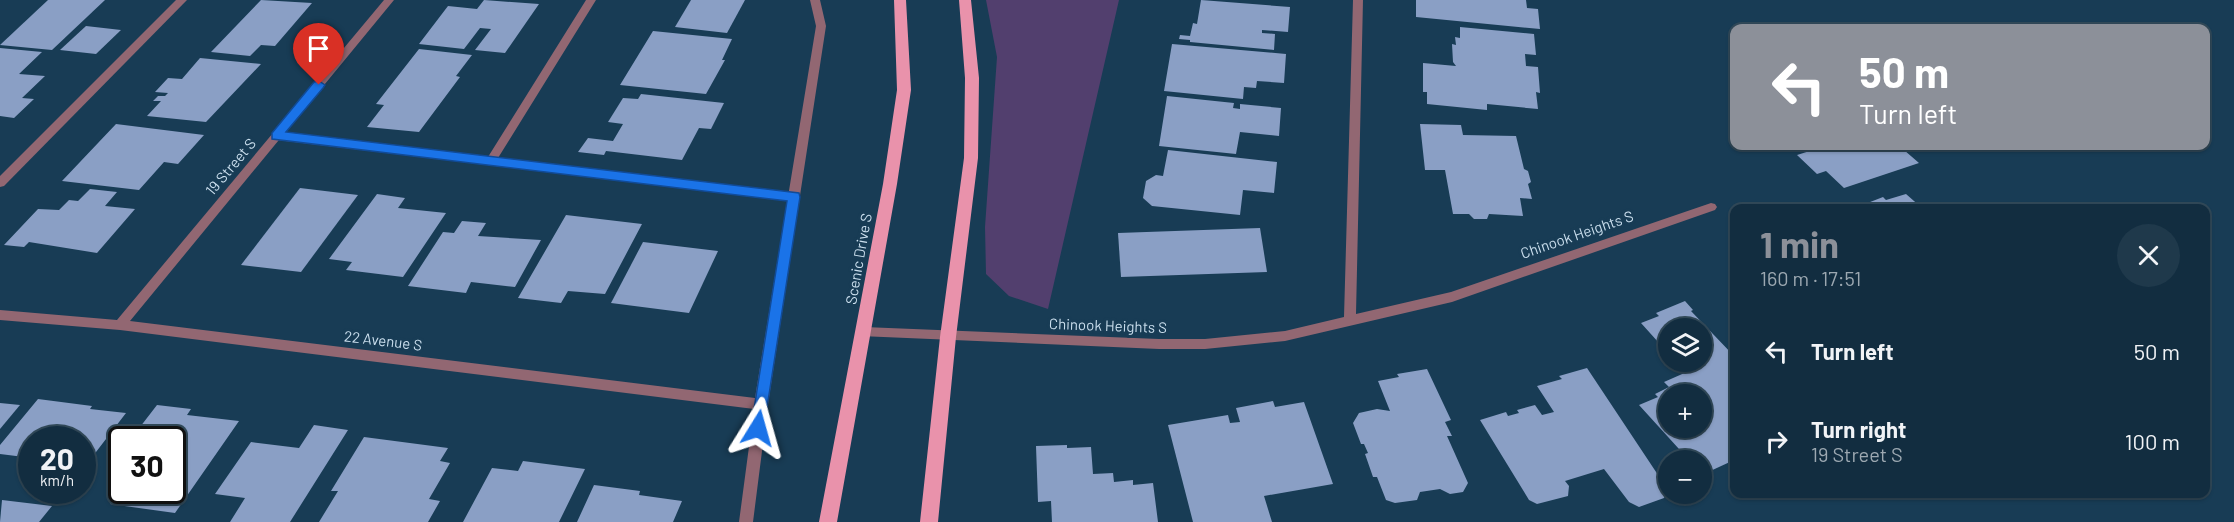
<!DOCTYPE html>
<html lang="en">
<head>
<meta charset="utf-8">
<style>
	:root { --surface:#122d40; --page:#1f394b; --text:#f1f3f6; --muted:#9ca8b1; --line:#314959; --accent:#8c9099 }
	body { margin:0; font-family:Barlow,sans-serif; background:var(--page); color:var(--text); height:100vh; display:flex; flex-direction:column; font-size:22px; white-space:nowrap }
	* { box-sizing:border-box; margin:0 }
	p { font-size:20px; color:var(--muted) }
	.icon { flex:none; width:33px; height:33px; fill:none; stroke:currentColor; stroke-width:2; stroke-linecap:round; stroke-linejoin:round }
	.map { position:relative; flex:1; overflow:hidden }
	.sheet { position:absolute; left:1730px; top:204px; width:480px; height:294px; display:flex; flex-direction:column; background:var(--surface); border-radius:12px; box-shadow:0 2px 4px #0004,0 0 0 2px var(--line) }
	.sheet>* { flex:none }
	.guide { position:absolute; left:1730px; top:24px; width:480px; height:126px; border-radius:12px; box-shadow:0 2px 4px #0004,0 0 0 2px var(--line); background:#8c9099; color:#fff; overflow:hidden }
	.tools { position:absolute; left:1658px; top:318px; display:grid; gap:12px }
	.tools a { display:grid; place-items:center; width:54px; height:54px; border-radius:50%; background:var(--surface); box-shadow:0 2px 4px #0004,0 0 0 2px var(--line); font-size:30px }
	.speed { position:absolute; left:18px; top:426px; display:flex; gap:12px; font-size:30px; font-weight:700; text-align:center }
	.speed>* { display:grid; place-content:center; width:78px; height:78px; border-radius:50%; background:var(--surface); box-shadow:0 2px 4px #0004,0 0 0 2px var(--line); line-height:1 }
	.speed small { font-size:15px; font-weight:400 }
	.speed .limit { border:3px solid #111; border-radius:9px; background:#fff; color:#111 }
	.pin { position:absolute; display:grid; place-items:center; width:51px; height:51px; color:#fff; margin:-62px -26px; border-radius:50% 50% 50% 0; rotate:-45deg; box-shadow:0 0 6px #0007 }
	.pin .icon { rotate:45deg }
	.me { position:absolute; width:66px; margin:-33px; rotate:8deg; stroke-linejoin:round; filter:drop-shadow(0 0 4px #0008) }
	.turn { display:flex; align-items:center; gap:21px; height:126px; padding:0 30px; font-size:27px }
	.turn .icon { width:78px; height:78px; stroke-width:2.5 }
	.turn b { display:block; font-size:42px; line-height:51px }
	.round { display:grid; place-items:center; flex:none; width:63px; height:63px; border-radius:32px; background:var(--page) }
	.headline { display:flex; align-items:center; justify-content:space-between; height:102px; padding:0 30px }
	h1 { font-size:36px; font-weight:700; line-height:45px; color:var(--accent) }
	ul { padding:0; list-style:none }
	li { display:flex; align-items:center; gap:18px; height:90px; padding:0 30px }
	li div { flex:1 }
	li b { display:block; font-size:22px }
	li em { font-style:normal }
	.map>svg:first-child { display:block }
</style>
</head>
<body>
<div class="map">
<svg width="2234" height="522" viewBox="0 0 2234 522">
	<rect width="100%" height="100%" fill="#183c55"/>
	<path fill="#523f6e" d="M 986,0 L 1119,0 L 1048,309 L 1009,296 L 986,274 L 985,227 L 997,57 Z"/>
	<g fill="#8a9fc5" fill-rule="evenodd">
		<path d="M 48,0 L 105,0 L 52,50 L 0,45 Z"/>
		<path d="M 261,0 L 312,3 L 275,46 L 261,45 L 250,56 L 211,52 Z"/>
		<path d="M 484,0 L 539,4 L 505,53 L 475,50 L 491,29 L 480,28 L 464,49 L 419,44 L 448,6 L 477,9 Z"/>
		<path d="M 691,0 L 745,0 L 727,33 L 675,27 Z"/>
		<path d="M 1201,0 L 1290,7 L 1288,32 L 1262,30 L 1262,33 L 1275,34 L 1274,50 L 1190,42 L 1190,40 L 1179,39 L 1180,35 L 1190,36 L 1193,23 L 1197,24 Z"/>
		<path d="M 1416,0 L 1526,0 L 1527,8 L 1538,9 L 1540,29 L 1416,17 Z"/>
		<path d="M 86,26 L 121,30 L 96,54 L 60,50 Z"/>
		<path d="M 1460,27 L 1534,34 L 1536,55 L 1525,54 L 1526,66 L 1538,67 L 1540,93 L 1536,92 L 1538,109 L 1487,104 L 1487,110 L 1427,104 L 1427,92 L 1423,92 L 1423,63 L 1456,66 L 1453,62 L 1452,44 L 1456,45 L 1455,37 L 1460,38 Z"/>
		<path d="M 653,31 L 732,39 L 722,60 L 725,60 L 706,94 L 620,85 Z"/>
		<path d="M 1172,44 L 1286,54 L 1284,83 L 1257,81 L 1256,88 L 1244,87 L 1243,99 L 1164,91 Z"/>
		<path d="M 0,48 L 42,52 L 19,74 L 45,76 L 22,98 L 34,99 L 14,118 L 0,116 Z"/>
		<path d="M 419,49 L 472,55 L 456,76 L 460,77 L 419,132 L 367,127 L 384,105 L 376,104 Z"/>
		<path d="M 200,58 L 261,64 L 206,122 L 147,116 L 161,101 L 153,101 L 158,96 L 165,96 L 168,93 L 155,92 L 168,78 L 182,79 Z"/>
		<path d="M 641,94 L 724,103 L 711,129 L 699,128 L 682,160 L 606,151 L 604,155 L 578,152 L 588,138 L 613,141 L 623,124 L 608,122 L 623,98 L 638,99 Z"/>
		<path d="M 1167,96 L 1234,103 L 1233,108 L 1240,109 L 1240,104 L 1281,108 L 1279,136 L 1240,132 L 1236,154 L 1159,146 Z"/>
		<path d="M 116,124 L 204,135 L 178,164 L 164,162 L 139,190 L 62,181 Z"/>
		<path d="M 1420,124 L 1461,125 L 1463,135 L 1516,136 L 1524,169 L 1528,171 L 1531,182 L 1528,184 L 1532,199 L 1520,198 L 1523,216 L 1489,214 L 1487,219 L 1474,219 L 1469,214 L 1453,214 L 1445,170 L 1425,170 Z"/>
		<path d="M 1812,146 L 1917,146 L 1904,150 L 1919,163 L 1844,188 L 1826,171 L 1817,174 L 1797,155 L 1816,149 Z"/>
		<path d="M 1168,150 L 1277,162 L 1274,193 L 1243,190 L 1240,215 L 1152,206 L 1143,198 L 1146,181 L 1156,175 L 1163,176 Z"/>
		<path d="M 300,188 L 358,195 L 301,272 L 241,265 Z"/>
		<path d="M 90,189 L 117,192 L 105,206 L 135,209 L 97,253 L 29,242 L 24,247 L 4,245 L 38,209 L 59,210 L 69,200 L 78,201 Z"/>
		<path d="M 377,194 L 405,198 L 398,208 L 446,213 L 403,277 L 346,270 L 352,262 L 329,259 Z"/>
		<path d="M 1906,194 L 1922,208 L 1840,208 L 1854,202 L 1865,204 L 1883,197 L 1886,200 Z"/>
		<path d="M 566,215 L 642,224 L 605,294 L 568,291 L 561,303 L 518,298 Z"/>
		<path d="M 462,221 L 486,223 L 478,236 L 541,240 L 515,287 L 471,282 L 466,293 L 408,286 L 443,232 L 454,233 Z"/>
		<path d="M 1260,228 L 1267,272 L 1121,277 L 1118,233 Z"/>
		<path d="M 643,242 L 718,251 L 689,313 L 611,303 Z"/>
		<path d="M 1685,301 L 1693,310 L 1691,311 L 1734,356 L 1734,453 L 1728,456 L 1732,461 L 1706,473 L 1701,469 L 1701,460 L 1689,460 L 1639,405 L 1658,397 L 1655,394 L 1669,387 L 1664,382 L 1689,371 L 1676,362 L 1701,362 L 1701,328 L 1668,328 L 1668,353 L 1641,323 L 1659,316 L 1656,313 ZM 1668,394 L 1701,394 L 1701,428 L 1668,428 Z"/>
		<path d="M 1587,368 L 1668,490 L 1664,498 L 1639,507 L 1629,502 L 1604,469 L 1565,481 L 1569,486 L 1568,496 L 1537,504 L 1529,500 L 1480,420 L 1506,412 L 1508,416 L 1519,413 L 1517,410 L 1535,405 L 1542,415 L 1554,412 L 1537,386 L 1562,379 L 1559,376 Z"/>
		<path d="M 1427,369 L 1451,420 L 1445,422 L 1452,436 L 1447,436 L 1468,483 L 1463,492 L 1450,494 L 1440,489 L 1420,492 L 1417,500 L 1395,503 L 1386,500 L 1377,477 L 1373,477 L 1365,454 L 1368,453 L 1364,444 L 1361,444 L 1353,423 L 1359,413 L 1377,409 L 1390,411 L 1378,381 L 1399,377 L 1397,374 Z"/>
		<path d="M 38,399 L 92,406 L 90,409 L 126,413 L 86,465 L 82,464 L 82,440 L 32,440 L 32,458 L 0,454 L 0,445 Z"/>
		<path d="M 1273,401 L 1275,407 L 1304,402 L 1333,484 L 1264,496 L 1272,522 L 1193,522 L 1168,425 L 1228,415 L 1230,423 L 1240,422 L 1236,408 Z"/>
		<path d="M 0,403 L 20,405 L 0,429 Z"/>
		<path d="M 157,405 L 191,409 L 187,415 L 239,421 L 175,513 L 110,504 L 120,490 L 172,490 L 172,440 L 130,440 Z"/>
		<path d="M 314,425 L 348,430 L 290,522 L 230,522 L 245,498 L 215,494 L 251,442 L 299,448 Z"/>
		<path d="M 364,437 L 448,448 L 440,461 L 450,463 L 429,499 L 440,501 L 428,522 L 319,522 L 338,491 L 331,491 Z"/>
		<path d="M 1067,445 L 1067,448 L 1091,447 L 1093,474 L 1113,473 L 1114,482 L 1133,480 L 1133,485 L 1153,483 L 1158,522 L 1052,522 L 1051,501 L 1038,502 L 1036,446 Z"/>
		<path d="M 523,461 L 585,469 L 559,522 L 463,522 L 492,468 L 518,471 Z"/>
		<path d="M 594,485 L 640,491 L 639,495 L 682,501 L 673,522 L 577,522 Z"/>
		<path d="M 2,500 L 52,506 L 39,522 L 0,522 Z"/>
	</g>
	<g fill="none" stroke-linecap="round" stroke-linejoin="round">
		<g fill="#926772" fill-rule="evenodd">
			<path d="M 176,0 L 187,0 L 4,186 L 0,187 L 0,176 Z"/>
			<path d="M 586,0 L 596,0 L 498,158 L 794,193 L 798,194 L 800,197 L 798,200 L 794,201 L 277,140 L 272,136 L 277,132 L 488,157 Z"/>
		</g>
		<g fill="#926772" fill-rule="evenodd">
			<path d="M 384,0 L 394,0 L 130,321 L 755,398 L 816,26 L 810,0 L 820,0 L 826,26 L 768,404 L 753,522 L 739,522 L 754,409 L 120,330 L 0,320 L 0,310 L 117,320 Z"/>
			<path d="M 1353,0 L 1363,0 L 1356,314 L 1451,292 L 1711,203 L 1715,204 L 1717,207 L 1715,210 L 1452,302 L 1285,341 L 1205,349 L 1159,349 L 860,336 L 858,332 L 860,328 L 864,327 L 1159,339 L 1205,339 L 1285,331 L 1344,317 Z"/>
		</g>
		<g fill="#e992ab" fill-rule="evenodd">
			<path d="M 894,0 L 906,0 L 911,90 L 897,184 L 837,522 L 819,522 L 883,184 L 897,90 Z"/>
			<path d="M 959,0 L 971,0 L 979,78 L 978,158 L 956,337 L 938,522 L 920,522 L 940,337 L 964,158 L 965,78 Z"/>
		</g>
	</g>
	<path fill="#1a73e8" stroke="#114b97" stroke-width="1.5" d="M 319,81 L 325,85 L 323,88 L 286,132 L 799,193 L 800,197 L 763,433 L 753,433 L 751,428 L 787,201 L 272,139 L 272,133 L 314,82 Z"/>
	<g text-anchor="middle" stroke-width="6" stroke-linejoin="round" paint-order="stroke">
		<g font-size="15" fill="#cadeed" stroke="#183c55">
			<text transform="translate(231 167) rotate(-50)" y="5">19 Street S</text>
			<text transform="translate(1577 235) rotate(-19)" y="5">Chinook Heights S</text>
			<text transform="translate(859 259) rotate(-80)" y="5">Scenic Drive S</text>
			<text transform="translate(1108 326) rotate(2)" y="5">Chinook Heights S</text>
			<text transform="translate(383 341) rotate(7)" y="5">22 Avenue S</text>
		</g>
	</g>
</svg>
<div class="tools">
<a><svg class="icon" aria-label="layers" viewBox="0 0 24 24"><path d="M12 4l9 5-9 5-9-5zM3 14l9 5 9-5"/></svg></a>
<a>+</a>
<a>−</a>
</div>
<div class="speed"><div>20<small>km/h</small></div><div class="limit">30</div></div>
<div class="pin" style="left:319px;top:85px;background:#d93025"><svg class="icon" aria-label="arrive" viewBox="0 0 24 24"><path d="M6 21V4h12l-3 4 3 4H6"/></svg></div>
<svg class="me" style="left:758px;top:428px" viewBox="-20 -20 40 40"><path d="M0-17L14 15 0 8-14 15z" fill="#1a73e8" stroke="#fff" stroke-width="4"/></svg>
<div class="guide">
<div class="turn"><svg class="icon" aria-label="left" viewBox="0 0 24 24"><path d="M17 20v-9H6M10 6l-5 5 5 5"/></svg><div><b>50 m</b>Turn left</div></div>
</div>
<section class="sheet">
<div class="headline"><div><h1>1 min</h1><p>160 m · 17:51</p></div><a class="round"><svg class="icon" aria-label="close" viewBox="0 0 24 24"><path d="M6 6l12 12M18 6L6 18"/></svg></a></div>
<ul>
<li><svg class="icon" aria-label="left" viewBox="0 0 24 24"><path d="M17 20v-9H6M10 6l-5 5 5 5"/></svg><div><b>Turn left</b></div><em>50 m</em></li>
<li><svg class="icon" aria-label="right" viewBox="0 0 24 24"><path d="M7 20v-9h11M14 6l5 5-5 5"/></svg><div><b>Turn right</b><p>19 Street S</p></div><em>100 m</em></li>
</ul>
</section>
</div>
</body>
</html>
